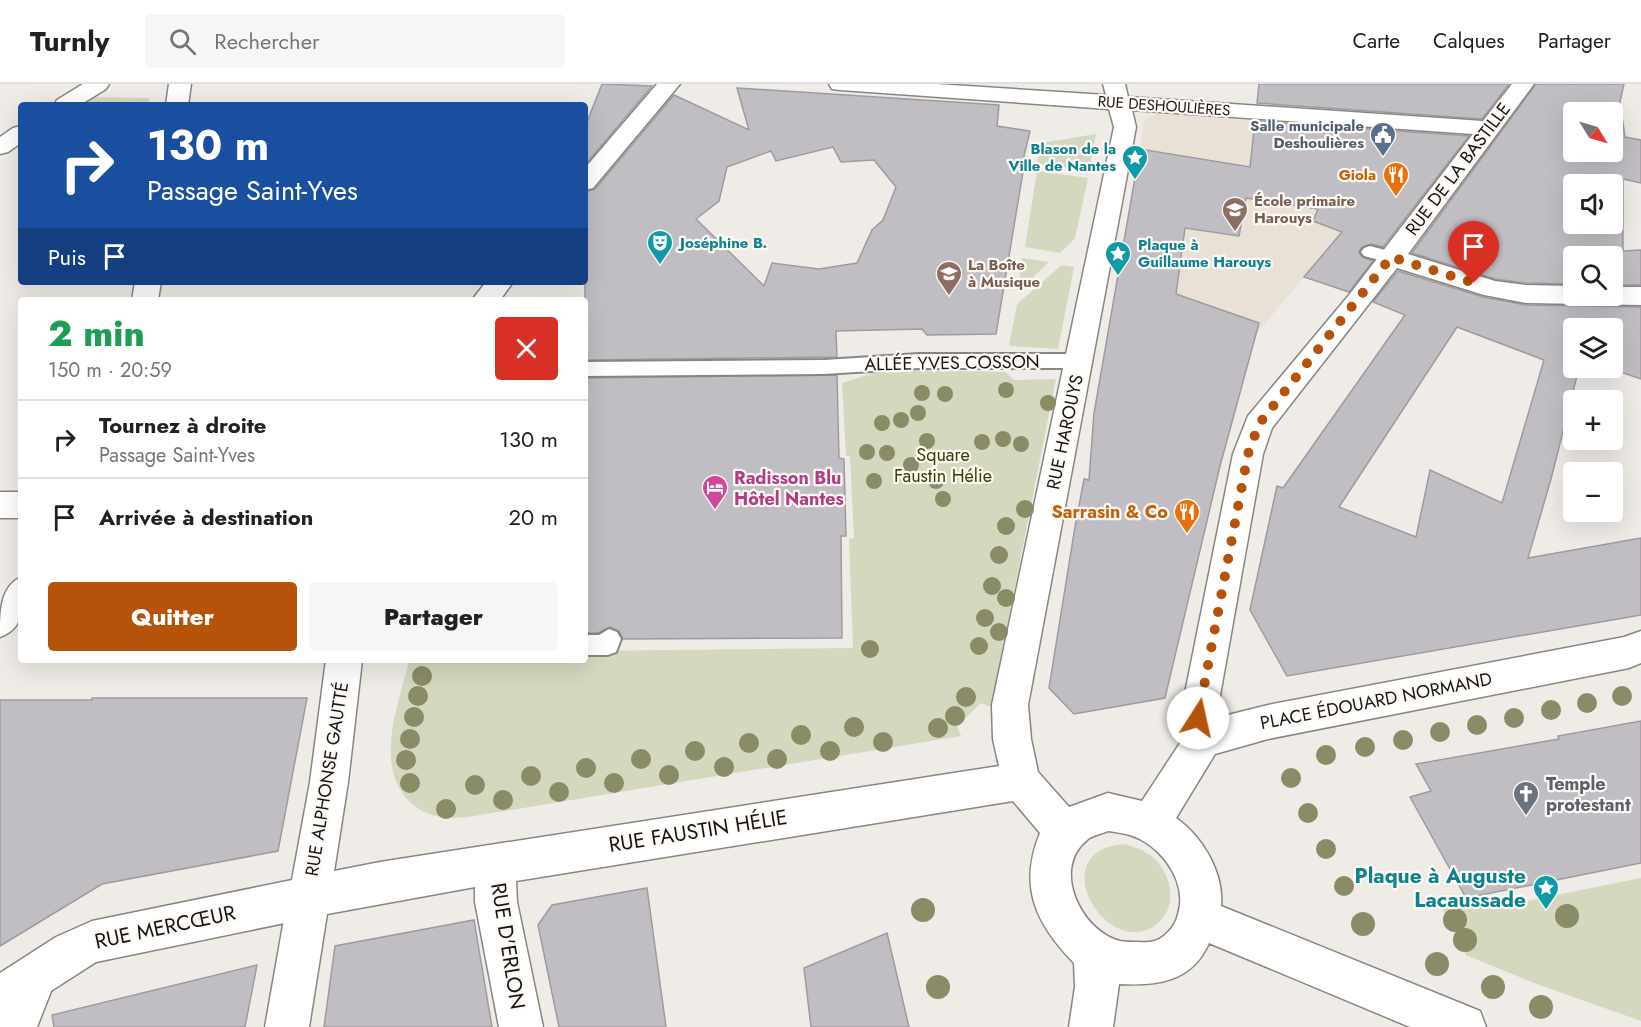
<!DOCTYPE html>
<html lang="fr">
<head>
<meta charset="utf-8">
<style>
	:root { --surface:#fff; --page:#f6f6f6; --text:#202124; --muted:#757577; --line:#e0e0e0; --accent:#b45309 }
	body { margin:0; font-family:Jost,sans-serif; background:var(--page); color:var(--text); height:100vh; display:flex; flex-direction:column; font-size:22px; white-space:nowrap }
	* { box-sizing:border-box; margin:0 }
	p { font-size:20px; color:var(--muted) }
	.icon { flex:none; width:33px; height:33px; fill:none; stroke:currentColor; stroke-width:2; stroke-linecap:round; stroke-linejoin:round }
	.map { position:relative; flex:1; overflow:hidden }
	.details { position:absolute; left:18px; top:213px; width:570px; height:366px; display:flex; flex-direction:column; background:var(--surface); border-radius:6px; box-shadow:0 6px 24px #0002 }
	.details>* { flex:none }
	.banner { position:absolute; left:18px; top:18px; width:570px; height:183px; border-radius:6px; box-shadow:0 6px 24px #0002; background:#1a4fa0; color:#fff; overflow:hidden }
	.needle { width:39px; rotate:127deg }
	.buttons { position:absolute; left:1563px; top:18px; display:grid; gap:12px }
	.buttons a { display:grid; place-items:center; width:60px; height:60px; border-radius:6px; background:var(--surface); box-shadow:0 6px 24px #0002; font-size:30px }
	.pin { position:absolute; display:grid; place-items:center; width:51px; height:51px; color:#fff; margin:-62px -26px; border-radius:50% 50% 50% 0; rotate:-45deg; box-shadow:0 0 6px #0007 }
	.pin .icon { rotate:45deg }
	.me { position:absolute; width:66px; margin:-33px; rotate:10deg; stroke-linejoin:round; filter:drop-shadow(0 0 4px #0008) }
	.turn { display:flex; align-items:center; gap:21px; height:126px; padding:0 30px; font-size:27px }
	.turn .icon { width:78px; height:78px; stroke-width:2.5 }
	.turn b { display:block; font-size:42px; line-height:51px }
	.then { display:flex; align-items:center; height:57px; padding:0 30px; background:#0003; gap:12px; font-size:22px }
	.round { display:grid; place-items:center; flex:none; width:63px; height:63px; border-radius:6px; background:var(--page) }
	.overview { display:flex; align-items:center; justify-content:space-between; height:102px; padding:0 30px }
	h1 { font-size:36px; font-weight:800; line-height:45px; color:#1e9e55 }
	.button { display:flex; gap:12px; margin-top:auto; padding:12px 30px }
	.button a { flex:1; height:69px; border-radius:6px; background:var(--accent); color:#fff; font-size:24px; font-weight:800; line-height:69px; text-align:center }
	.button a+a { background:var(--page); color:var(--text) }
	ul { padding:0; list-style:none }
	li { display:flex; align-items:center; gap:18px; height:78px; padding:0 30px; border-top:2px solid var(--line) }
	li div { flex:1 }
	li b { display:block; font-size:22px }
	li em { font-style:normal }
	header { display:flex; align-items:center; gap:36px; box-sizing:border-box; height:84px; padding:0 30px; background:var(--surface); border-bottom:2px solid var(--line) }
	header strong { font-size:28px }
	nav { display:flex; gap:33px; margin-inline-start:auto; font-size:21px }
	.search { width:420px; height:54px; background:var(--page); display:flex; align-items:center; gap:15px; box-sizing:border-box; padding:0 21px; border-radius:6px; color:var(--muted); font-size:22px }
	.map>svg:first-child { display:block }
</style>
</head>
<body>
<header>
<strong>Turnly</strong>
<div class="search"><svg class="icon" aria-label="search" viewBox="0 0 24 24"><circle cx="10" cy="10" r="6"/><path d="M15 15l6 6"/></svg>Rechercher</div>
<nav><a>Carte</a><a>Calques</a><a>Partager</a></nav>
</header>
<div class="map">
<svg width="1641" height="943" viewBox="0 0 1641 943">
	<rect width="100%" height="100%" fill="#efebe7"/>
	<path fill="#eae1d6" d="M 1156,30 L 1347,43 L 1313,137 L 1375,162 L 1351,191 L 1328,181 L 1315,197 L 1304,193 L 1252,255 L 1174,227 L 1140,65 L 1144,36 Z"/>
	<g fill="#d3d8bf">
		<path d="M 90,13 L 149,14 L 148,21 L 78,21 Z"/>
		<path d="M 1096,50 L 1089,87 L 1037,80 L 1041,59 Z"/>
		<path d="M 1037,87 L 1088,94 L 1075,154 L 1060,169 L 1025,163 Z"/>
		<path d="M 1022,174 L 1049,178 L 1028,198 L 1019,197 Z"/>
		<path d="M 1062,181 L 1074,183 L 1058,265 L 1009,262 L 1017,220 Z"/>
		<path d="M 913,286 L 1005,288 L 1014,296 L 1056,295 L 991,623 L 981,619 L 957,642 L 961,652 L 468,733 C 446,735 425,734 408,716 C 374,678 399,620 409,577 L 585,576 L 585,567 L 853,564 L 849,455 L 854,454 L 850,372 L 846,372 L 842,299 L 873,289 Z"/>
		<path d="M 1125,760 C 1134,763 1143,766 1150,771 C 1171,787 1179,821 1158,839 C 1109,881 1039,766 1125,760 Z"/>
		<path d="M 1641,794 L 1641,937 L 1534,899 L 1466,871 L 1440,820 L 1485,810 L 1492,824 Z"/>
	</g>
	<g fill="#c1bec3" stroke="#9e9ba0" stroke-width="1.5" fill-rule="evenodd">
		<path d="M 602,0 L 652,2 L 585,81 L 585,43 Z"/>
		<path d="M 1259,0 L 1509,0 L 1482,35 L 1257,19 Z"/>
		<path d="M 1536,0 L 1624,0 L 1620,18 L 1625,53 L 1641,56 L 1641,99 L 1623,95 L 1623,167 L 1641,166 L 1641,201 L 1612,201 L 1612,172 L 1574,172 L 1574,200 L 1526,199 L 1495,195 L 1412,169 ZM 1574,28 L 1612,28 L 1612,68 L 1574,68 ZM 1574,100 L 1612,100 L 1612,140 L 1574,140 Z"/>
		<path d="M 737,4 L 999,21 L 997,42 L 1030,47 L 1023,76 L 1025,76 L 996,250 L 927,251 L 922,245 L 836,247 L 837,273 L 585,276 L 585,108 L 595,105 L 674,11 L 749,46 ZM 833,63 L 841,78 L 874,76 L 896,103 L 883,136 L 872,146 L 857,179 L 819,185 L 772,179 L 764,202 L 696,135 L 719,117 L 727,83 L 771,67 L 776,77 Z"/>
		<path d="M 1255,37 L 1469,52 L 1383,163 L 1371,160 L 1362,163 L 1359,168 L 1362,173 L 1373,177 L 1349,208 L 1304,193 L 1342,148 L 1313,137 L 1318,125 L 1246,114 L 1239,152 L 1185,144 L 1176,210 L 1259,239 L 1220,382 L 1165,614 L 1074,630 L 1049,604 L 1075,443 L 1084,395 L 1089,396 L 1094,329 L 1140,65 L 1250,83 Z"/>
		<path d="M 1398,187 L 1483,213 L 1526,221 L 1641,223 L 1641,295 L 1609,284 L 1612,284 L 1612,244 L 1574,244 L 1574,284 L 1579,284 L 1551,395 L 1528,474 L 1641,454 L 1641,531 L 1287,592 L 1250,526 L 1277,402 L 1283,404 L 1405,231 L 1373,218 ZM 1457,243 L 1544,276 L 1502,419 L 1430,386 L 1416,453 L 1339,423 Z"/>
		<path d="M 837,291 L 839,374 L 844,375 L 846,452 L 841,452 L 842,554 L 623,555 L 619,547 L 610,543 L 598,549 L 585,549 L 585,294 Z"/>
		<path d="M 92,614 L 307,614 L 278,767 L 102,800 L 0,862 L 0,616 L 92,616 Z"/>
		<path d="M 1641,637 L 1641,779 L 1466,814 L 1410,713 L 1431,707 L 1416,680 L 1559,655 L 1558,652 Z"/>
		<path d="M 647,804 L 666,943 L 559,943 L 538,841 L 552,821 Z"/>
		<path d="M 474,836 L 492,943 L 324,943 L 335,862 Z"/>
		<path d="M 887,849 L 909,943 L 811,943 L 804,884 Z"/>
		<path d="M 257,881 L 245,943 L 54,943 L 52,931 Z"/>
	</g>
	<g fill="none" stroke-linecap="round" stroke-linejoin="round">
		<defs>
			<g id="lane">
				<path d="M 1370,162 L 1397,169 L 1400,173 L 1397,177 L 1391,179 L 1364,172 L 1361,168 L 1364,164 Z"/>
				<path d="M 919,270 L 1079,270 L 1086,272 L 1089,277 L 1086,282 L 1079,284 L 919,284 L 824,290 L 585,292 L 585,278 L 824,276 Z"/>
				<path d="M 609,545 L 617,548 L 621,555 L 616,568 L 608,571 L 585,571 L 585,551 L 599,551 Z"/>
			</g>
			<g id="street">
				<path d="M 83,0 L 109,0 L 106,5 L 80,21 L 54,21 L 57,16 Z"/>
				<path d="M 657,0 L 680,0 L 593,104 L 585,106 L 585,84 Z"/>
				<path d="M 829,0 L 936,0 L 1106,11 L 1103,0 L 1125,0 L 1128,13 L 1483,37 L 1512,0 L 1534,0 L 1408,170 L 1495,197 L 1526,201 L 1574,202 L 1574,212 L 1612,212 L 1612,203 L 1641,203 L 1641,221 L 1526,219 L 1484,211 L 1397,184 L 1272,344 L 1263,370 L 1216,634 L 1268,621 L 1624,553 L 1641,547 L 1641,579 L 1629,584 L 1268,655 L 1215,670 L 1176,734 C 1203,753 1224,789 1221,822 L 1480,927 L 1486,943 L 1410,943 L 1209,859 C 1192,898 1157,902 1119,900 L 1113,943 L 1069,943 L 1075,903 L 1074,879 C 1036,840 1018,803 1040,749 L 1013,717 L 516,797 L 517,818 L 543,943 L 499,943 L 475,818 L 475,803 L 327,830 L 309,943 L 265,943 L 288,813 L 294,798 L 309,792 L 380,778 L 999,682 L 993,655 L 992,621 L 1114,43 L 1109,25 L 840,6 L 832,5 ZM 1132,26 L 1473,50 L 1349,211 L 1248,332 L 1233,370 L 1180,634 L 1184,653 L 1142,717 L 1108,709 L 1069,723 L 1038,688 L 1031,655 L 1028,621 L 1136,43 ZM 1108,747 C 1115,748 1123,749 1130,751 C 1158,760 1183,791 1180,821 C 1178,832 1176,841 1167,849 C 1158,858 1150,859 1138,858 C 1132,858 1125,858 1120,857 C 1081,847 1051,785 1087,756 C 1092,751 1102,750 1108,747 Z"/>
				<path d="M 21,42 L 21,59 L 8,68 L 0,70 L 0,53 L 13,44 Z"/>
				<path d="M 486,198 L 513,198 L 500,216 L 472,216 Z"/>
				<rect x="0" y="408" width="21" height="26"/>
				<path d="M 21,493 C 21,518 28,543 0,553 C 0,528 0,503 21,493 Z"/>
				<path d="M 35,870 L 50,877 L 57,892 L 37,943 L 0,943 L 0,925 L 20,877 Z"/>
			</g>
			<g id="secondary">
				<path d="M 169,0 L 191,0 L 188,21 L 166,21 Z"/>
				<path d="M 135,198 L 161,198 L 158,216 L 132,216 Z"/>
				<path d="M 326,576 L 362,576 L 348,698 L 330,813 L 324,828 L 309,834 L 96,878 L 15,930 L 0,937 L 0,889 L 56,853 L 92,837 L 292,796 L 310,698 Z"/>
			</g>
		</defs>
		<use href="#lane" stroke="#898681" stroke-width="4"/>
		<use href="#street" stroke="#898681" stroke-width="3"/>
		<use href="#secondary" stroke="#898681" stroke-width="3"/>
		<use href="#lane" fill="#fff" fill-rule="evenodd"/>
		<use href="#street" fill="#fff" fill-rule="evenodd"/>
		<use href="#secondary" fill="#fff" fill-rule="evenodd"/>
	</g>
	<g fill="#8a8c68">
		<circle cx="1006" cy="306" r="8"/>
		<circle cx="922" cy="309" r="8"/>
		<circle cx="945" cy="310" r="8"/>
		<circle cx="1048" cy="319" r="8"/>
		<circle cx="918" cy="329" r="8"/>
		<circle cx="901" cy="336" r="8"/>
		<circle cx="882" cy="339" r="8"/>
		<circle cx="1003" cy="355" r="8"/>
		<circle cx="927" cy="357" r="8"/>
		<circle cx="982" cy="358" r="8"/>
		<circle cx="1021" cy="360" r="8"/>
		<circle cx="867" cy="368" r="8"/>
		<circle cx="887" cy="369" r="8"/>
		<circle cx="911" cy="381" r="8"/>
		<circle cx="874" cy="397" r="8"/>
		<circle cx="936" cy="397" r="8"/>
		<circle cx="943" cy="415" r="8"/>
		<circle cx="1025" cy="425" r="9"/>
		<circle cx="1006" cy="442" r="9"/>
		<circle cx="999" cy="471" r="9"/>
		<circle cx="992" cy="502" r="9"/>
		<circle cx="1006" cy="514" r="9"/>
		<circle cx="985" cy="534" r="9"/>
		<circle cx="999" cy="548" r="9"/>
		<circle cx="979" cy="562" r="9"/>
		<circle cx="870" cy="565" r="9"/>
		<circle cx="422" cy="592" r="10"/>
		<circle cx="418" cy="612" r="10"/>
		<circle cx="1622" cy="612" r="10"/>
		<circle cx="966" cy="613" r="10"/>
		<circle cx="1587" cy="619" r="10"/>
		<circle cx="1551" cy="626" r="10"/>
		<circle cx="955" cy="632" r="10"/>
		<circle cx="414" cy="633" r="10"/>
		<circle cx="1514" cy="634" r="10"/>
		<circle cx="1477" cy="641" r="10"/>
		<circle cx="854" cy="643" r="10"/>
		<circle cx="938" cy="644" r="10"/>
		<circle cx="1440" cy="648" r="10"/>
		<circle cx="801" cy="651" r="10"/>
		<circle cx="410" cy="655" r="10"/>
		<circle cx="1403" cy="656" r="10"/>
		<circle cx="883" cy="658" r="10"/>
		<circle cx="749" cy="659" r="10"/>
		<circle cx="1365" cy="663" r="10"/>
		<circle cx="695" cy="667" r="10"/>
		<circle cx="830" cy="667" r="10"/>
		<circle cx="1326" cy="671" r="10"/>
		<circle cx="641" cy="675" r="10"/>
		<circle cx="777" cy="675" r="10"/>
		<circle cx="406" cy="676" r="10"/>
		<circle cx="724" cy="683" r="10"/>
		<circle cx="586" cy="684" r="10"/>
		<circle cx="669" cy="691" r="10"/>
		<circle cx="531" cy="692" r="10"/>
		<circle cx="1291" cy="694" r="10"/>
		<circle cx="410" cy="699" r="10"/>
		<circle cx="614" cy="699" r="10"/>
		<circle cx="475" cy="701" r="10"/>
		<circle cx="559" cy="708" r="10"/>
		<circle cx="503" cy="716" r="10"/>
		<circle cx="446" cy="725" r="10"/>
		<circle cx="1308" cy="729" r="10"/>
		<circle cx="1326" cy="765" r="10"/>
		<circle cx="1344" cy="802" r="10"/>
		<circle cx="923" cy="826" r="12"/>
		<circle cx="1567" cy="832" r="12"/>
		<circle cx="1455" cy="836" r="12"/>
		<circle cx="1363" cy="840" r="12"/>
		<circle cx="1465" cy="856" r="12"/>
		<circle cx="1437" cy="880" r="12"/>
		<circle cx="938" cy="903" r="12"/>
		<circle cx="1493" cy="903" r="12"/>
		<circle cx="1541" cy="923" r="12"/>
	</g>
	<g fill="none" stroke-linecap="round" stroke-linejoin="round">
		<path stroke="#b45309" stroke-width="10" stroke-dasharray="0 18" d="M 1198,634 L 1248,370 L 1259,340 L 1391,173 L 1474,199"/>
	</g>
	<defs>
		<symbol id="civic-pin" viewBox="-11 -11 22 30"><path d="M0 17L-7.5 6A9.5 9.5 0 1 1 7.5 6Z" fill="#5c6f8a" stroke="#fdf9f4"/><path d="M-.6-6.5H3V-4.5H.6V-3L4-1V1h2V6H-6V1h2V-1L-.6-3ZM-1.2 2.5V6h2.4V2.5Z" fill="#fff"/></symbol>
		<symbol id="sight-pin" viewBox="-11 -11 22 30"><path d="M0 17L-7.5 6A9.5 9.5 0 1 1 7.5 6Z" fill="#0f9aa8" stroke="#fdf9f4"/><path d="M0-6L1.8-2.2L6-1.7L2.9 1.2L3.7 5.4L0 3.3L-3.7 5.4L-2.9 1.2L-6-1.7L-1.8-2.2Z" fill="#fff"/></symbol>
		<symbol id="restaurant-pin" viewBox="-11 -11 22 30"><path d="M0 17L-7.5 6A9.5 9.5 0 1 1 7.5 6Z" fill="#e8710a" stroke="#fdf9f4"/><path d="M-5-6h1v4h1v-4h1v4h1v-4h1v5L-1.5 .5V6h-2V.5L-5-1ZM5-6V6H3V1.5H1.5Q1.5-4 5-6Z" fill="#fff"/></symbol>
		<symbol id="school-pin" viewBox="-11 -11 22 30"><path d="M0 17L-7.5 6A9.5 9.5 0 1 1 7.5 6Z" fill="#8d6e63" stroke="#fdf9f4"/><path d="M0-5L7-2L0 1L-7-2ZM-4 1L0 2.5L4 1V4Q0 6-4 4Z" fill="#fff"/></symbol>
		<symbol id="theatre-pin" viewBox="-11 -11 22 30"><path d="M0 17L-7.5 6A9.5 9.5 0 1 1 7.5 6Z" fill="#0f9aa8" stroke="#fdf9f4"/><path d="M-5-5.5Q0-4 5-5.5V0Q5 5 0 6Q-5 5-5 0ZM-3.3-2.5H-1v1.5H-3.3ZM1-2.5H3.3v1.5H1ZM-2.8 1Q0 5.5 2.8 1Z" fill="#fff"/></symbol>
		<symbol id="hotel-pin" viewBox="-11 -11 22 30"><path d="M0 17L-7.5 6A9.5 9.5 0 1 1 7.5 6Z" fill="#d1479c" stroke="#fdf9f4"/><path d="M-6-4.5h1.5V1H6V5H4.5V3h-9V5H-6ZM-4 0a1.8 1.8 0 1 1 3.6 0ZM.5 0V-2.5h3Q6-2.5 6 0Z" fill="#fff"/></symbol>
		<symbol id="church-pin" viewBox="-11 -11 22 30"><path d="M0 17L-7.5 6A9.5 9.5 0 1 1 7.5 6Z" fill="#6b7280" stroke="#fdf9f4"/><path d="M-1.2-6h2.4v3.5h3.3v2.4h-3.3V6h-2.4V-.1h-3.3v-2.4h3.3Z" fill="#fff"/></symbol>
	</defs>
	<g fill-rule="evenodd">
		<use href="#civic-pin" x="1368" y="36" width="30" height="40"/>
		<use href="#sight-pin" x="1120" y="59" width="30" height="40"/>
		<use href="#restaurant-pin" x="1381" y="76" width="30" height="40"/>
		<use href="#school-pin" x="1220" y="111" width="30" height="40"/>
		<use href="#theatre-pin" x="645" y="144" width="30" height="40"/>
		<use href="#sight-pin" x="1103" y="155" width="30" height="40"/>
		<use href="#school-pin" x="934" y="175" width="30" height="40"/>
		<use href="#hotel-pin" x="700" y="389" width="30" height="40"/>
		<use href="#restaurant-pin" x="1172" y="413" width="30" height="40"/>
		<use href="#church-pin" x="1511" y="695" width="30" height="40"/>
		<use href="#sight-pin" x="1531" y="789" width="30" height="40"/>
	</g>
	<g text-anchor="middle" stroke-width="4.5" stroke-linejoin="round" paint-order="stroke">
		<g font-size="15" fill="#181615" stroke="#fdf9f4">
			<text transform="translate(1164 22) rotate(4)" y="5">RUE DESHOULIÈRES</text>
		</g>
		<g font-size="15" font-weight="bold" fill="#4e5e75" stroke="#fdf9f4" text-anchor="end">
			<text x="1364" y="47">Salle municipale<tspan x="1364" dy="17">Deshoulières</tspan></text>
		</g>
		<g font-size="15" font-weight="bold" fill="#0d838f" stroke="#fdf9f4" text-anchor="start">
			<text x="1116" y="70" text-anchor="end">Blason de la<tspan x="1116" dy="17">Ville de Nantes</tspan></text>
			<text x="680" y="164">Joséphine B.</text>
			<text x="1138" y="166">Plaque à<tspan x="1138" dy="17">Guillaume Harouys</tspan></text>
		</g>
		<g font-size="15" font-weight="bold" fill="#c56008" stroke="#fdf9f4" text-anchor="end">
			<text x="1376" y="96">Giola</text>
		</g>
		<g font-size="15" font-weight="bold" fill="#785e54" stroke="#fdf9f4" text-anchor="start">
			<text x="1254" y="122">École primaire<tspan x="1254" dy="17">Harouys</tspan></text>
			<text x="968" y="186">La Boîte<tspan x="968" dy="17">à Musique</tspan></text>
		</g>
		<g font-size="18" fill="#181615" stroke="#fdf9f4">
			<text transform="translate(1458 85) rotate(-53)" y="6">RUE DE LA BASTILLE</text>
			<text transform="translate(952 279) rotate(-1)" y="6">ALLÉE YVES COSSON</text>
			<text transform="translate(1065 348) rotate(-78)" y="6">RUE HAROUYS</text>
			<text transform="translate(1376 617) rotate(-11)" y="6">PLACE ÉDOUARD NORMAND</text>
			<text transform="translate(327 695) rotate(-81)" y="6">RUE ALPHONSE GAUTTÉ</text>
		</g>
		<g font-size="18" fill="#383f00" stroke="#fdf9f4">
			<text x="943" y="377">Square<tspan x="943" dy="21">Faustin Hélie</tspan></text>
		</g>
		<g font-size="18" font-weight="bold" fill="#b23c85" stroke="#fdf9f4" text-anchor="start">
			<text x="734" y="400">Radisson Blu<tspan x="734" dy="21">Hôtel Nantes</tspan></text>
		</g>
		<g font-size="18" font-weight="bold" fill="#c56008" stroke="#fdf9f4" text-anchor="end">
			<text x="1168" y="434">Sarrasin &amp; Co</text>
		</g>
		<g font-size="18" font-weight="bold" fill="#5b616d" stroke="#fdf9f4" text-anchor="start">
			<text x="1546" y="706">Temple<tspan x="1546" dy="21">protestant</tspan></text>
		</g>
		<g font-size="21" fill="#181615" stroke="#fdf9f4">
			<text transform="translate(698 747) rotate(-9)" y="7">RUE FAUSTIN HÉLIE</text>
			<text transform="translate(165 843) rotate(-12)" y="7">RUE MERCŒUR</text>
			<text transform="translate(508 862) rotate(81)" y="7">RUE D'ERLON</text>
		</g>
		<g font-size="21" font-weight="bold" fill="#0d838f" stroke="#fdf9f4" text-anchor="end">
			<text x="1526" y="799">Plaque à Auguste<tspan x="1526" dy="24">Lacaussade</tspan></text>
		</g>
	</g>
</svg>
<div class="buttons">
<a><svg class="needle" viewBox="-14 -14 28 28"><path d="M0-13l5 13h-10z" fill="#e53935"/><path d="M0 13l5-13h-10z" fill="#757577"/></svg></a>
<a><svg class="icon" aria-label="sound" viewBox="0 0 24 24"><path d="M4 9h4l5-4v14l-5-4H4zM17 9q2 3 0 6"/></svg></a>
<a><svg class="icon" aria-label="search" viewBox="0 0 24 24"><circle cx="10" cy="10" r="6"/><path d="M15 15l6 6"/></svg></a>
<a><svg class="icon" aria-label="layers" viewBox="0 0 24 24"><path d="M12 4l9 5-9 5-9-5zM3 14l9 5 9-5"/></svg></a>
<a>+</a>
<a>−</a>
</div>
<div class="pin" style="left:1474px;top:199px;background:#d93025"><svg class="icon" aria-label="arrive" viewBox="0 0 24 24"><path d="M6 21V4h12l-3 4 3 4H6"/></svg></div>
<svg class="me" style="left:1198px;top:634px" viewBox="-20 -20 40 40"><circle r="19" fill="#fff"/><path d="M0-13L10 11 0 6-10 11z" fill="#b45309"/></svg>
<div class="banner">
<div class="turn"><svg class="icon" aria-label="right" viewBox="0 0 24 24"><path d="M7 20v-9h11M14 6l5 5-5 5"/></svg><div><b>130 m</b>Passage Saint-Yves</div></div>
<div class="then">Puis<svg class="icon" aria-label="arrive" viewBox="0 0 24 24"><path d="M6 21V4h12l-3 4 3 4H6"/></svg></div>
</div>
<section class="details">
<div class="overview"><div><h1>2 min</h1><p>150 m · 20:59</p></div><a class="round" style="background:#d93025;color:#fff"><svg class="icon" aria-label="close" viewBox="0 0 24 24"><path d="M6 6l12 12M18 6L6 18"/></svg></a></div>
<ul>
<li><svg class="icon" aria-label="right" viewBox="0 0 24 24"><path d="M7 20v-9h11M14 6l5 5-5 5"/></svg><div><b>Tournez à droite</b><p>Passage Saint-Yves</p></div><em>130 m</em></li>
<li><svg class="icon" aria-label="arrive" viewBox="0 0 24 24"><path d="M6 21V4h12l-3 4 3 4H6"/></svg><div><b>Arrivée à destination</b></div><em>20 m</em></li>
</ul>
<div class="button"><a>Quitter</a><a>Partager</a></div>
</section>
</div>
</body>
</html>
